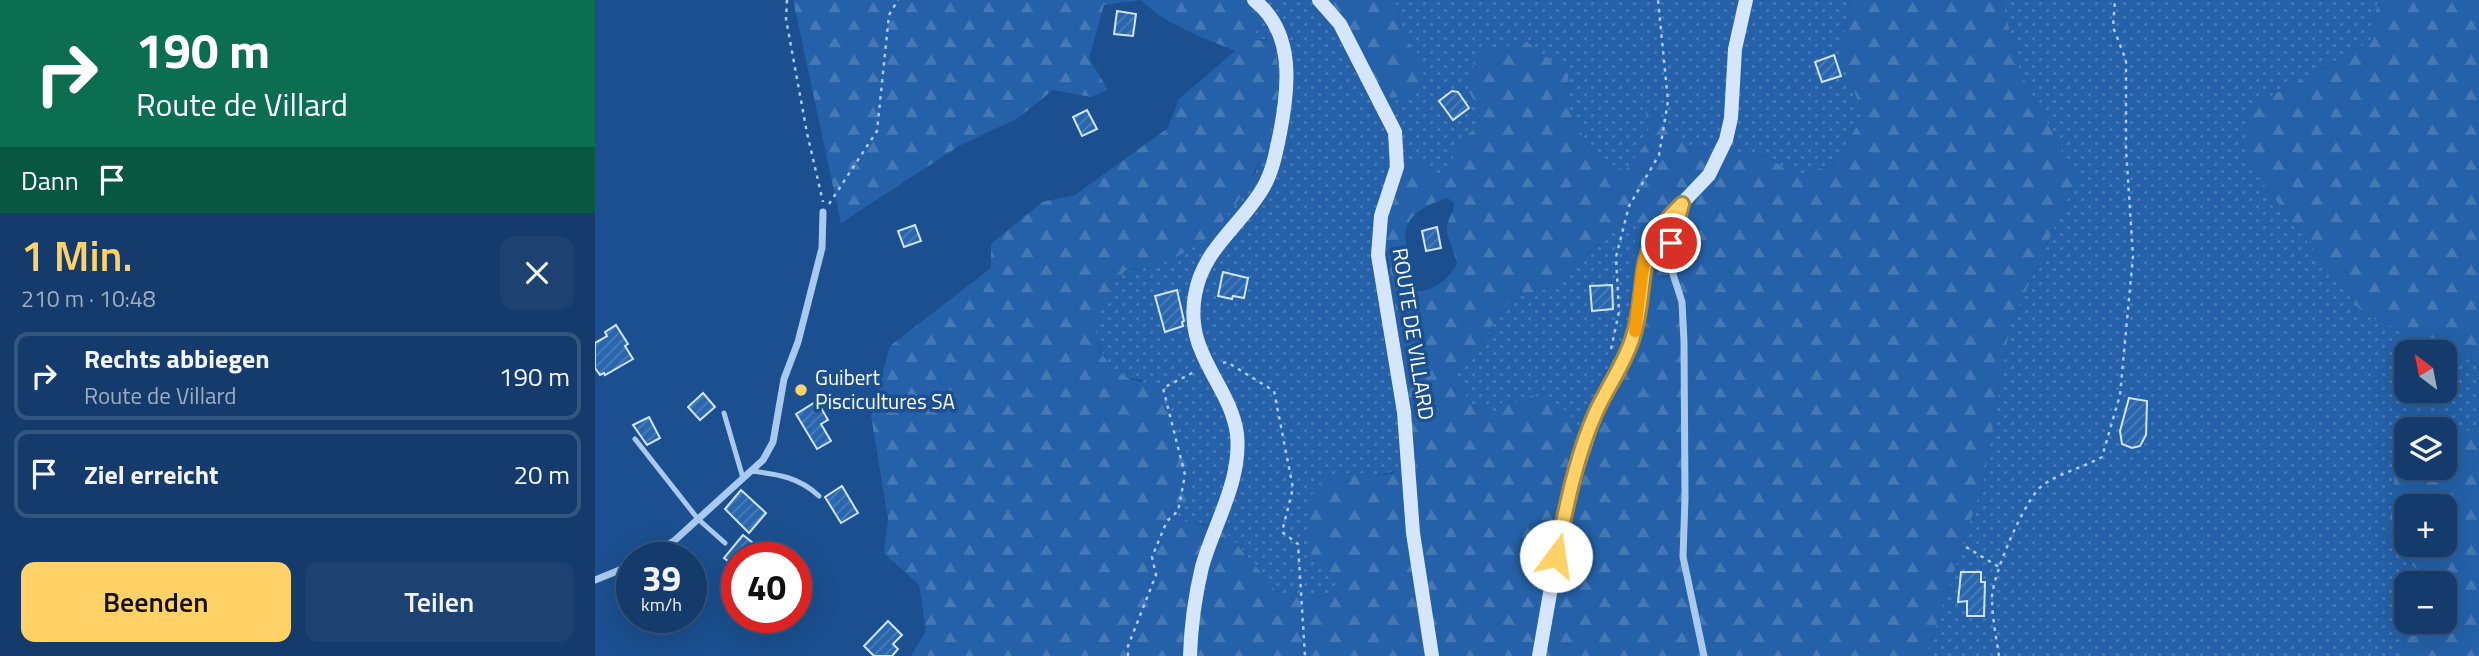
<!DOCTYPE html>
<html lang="de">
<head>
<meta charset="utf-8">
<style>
	:root { --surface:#143b6b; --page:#1d4271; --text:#f1f3f6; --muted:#9dadc1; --line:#33557e; --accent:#ffd166 }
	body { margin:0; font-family:"Titillium Web",sans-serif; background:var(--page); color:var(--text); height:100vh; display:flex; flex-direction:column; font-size:26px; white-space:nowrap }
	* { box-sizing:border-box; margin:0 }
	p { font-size:23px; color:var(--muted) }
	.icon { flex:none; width:38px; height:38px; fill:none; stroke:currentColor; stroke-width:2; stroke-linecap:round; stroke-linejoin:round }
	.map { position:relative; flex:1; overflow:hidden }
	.drawer { display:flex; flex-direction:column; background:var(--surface); width:595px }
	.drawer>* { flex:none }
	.hud { background:#0b6e4f; color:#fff; overflow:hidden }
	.needle { width:46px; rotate:328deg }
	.tools { position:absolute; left:1799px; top:340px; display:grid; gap:14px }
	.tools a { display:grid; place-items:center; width:63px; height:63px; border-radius:14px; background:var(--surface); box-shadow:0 7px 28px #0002,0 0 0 2px var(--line); font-size:35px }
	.speed { position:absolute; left:21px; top:542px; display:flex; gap:14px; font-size:35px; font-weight:700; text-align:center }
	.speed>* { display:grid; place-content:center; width:91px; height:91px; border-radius:50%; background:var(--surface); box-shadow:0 7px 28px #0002,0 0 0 2px var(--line); line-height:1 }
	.speed small { font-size:18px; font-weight:400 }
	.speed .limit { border:10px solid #d22; background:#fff; color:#111 }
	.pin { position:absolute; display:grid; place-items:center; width:60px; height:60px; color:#fff; margin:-30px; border:4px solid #fff; border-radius:50%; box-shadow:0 2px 7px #0007 }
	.me { position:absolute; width:77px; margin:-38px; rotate:14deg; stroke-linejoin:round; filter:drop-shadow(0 0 5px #0008) }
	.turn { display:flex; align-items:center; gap:24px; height:147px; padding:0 21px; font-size:32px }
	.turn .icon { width:91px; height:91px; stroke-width:2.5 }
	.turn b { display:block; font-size:49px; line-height:60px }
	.then { display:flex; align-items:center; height:66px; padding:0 21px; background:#0003; gap:14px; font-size:26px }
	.round { display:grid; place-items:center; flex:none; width:74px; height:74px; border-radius:14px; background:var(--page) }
	.headline { display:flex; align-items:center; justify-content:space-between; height:119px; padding:0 21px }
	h1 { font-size:42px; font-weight:600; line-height:52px; color:var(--accent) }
	.button { display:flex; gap:14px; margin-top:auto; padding:14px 21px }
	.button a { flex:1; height:80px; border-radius:14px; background:var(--accent); color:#111; font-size:28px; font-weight:600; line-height:80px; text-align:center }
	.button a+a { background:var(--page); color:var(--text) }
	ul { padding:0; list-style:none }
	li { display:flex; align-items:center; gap:21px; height:88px; margin:0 14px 10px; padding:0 7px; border:4px solid var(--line); border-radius:14px }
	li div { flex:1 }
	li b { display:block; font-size:26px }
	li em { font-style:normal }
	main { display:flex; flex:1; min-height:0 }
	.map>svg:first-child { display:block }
</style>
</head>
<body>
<main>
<section class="drawer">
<div class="hud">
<div class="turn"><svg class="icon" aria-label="right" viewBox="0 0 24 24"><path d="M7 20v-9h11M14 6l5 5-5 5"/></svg><div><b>190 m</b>Route de Villard</div></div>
<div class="then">Dann<svg class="icon" aria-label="arrive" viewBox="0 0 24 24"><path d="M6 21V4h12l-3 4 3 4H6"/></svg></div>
</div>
<div class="headline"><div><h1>1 Min.</h1><p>210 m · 10:48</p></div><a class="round"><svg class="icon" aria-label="close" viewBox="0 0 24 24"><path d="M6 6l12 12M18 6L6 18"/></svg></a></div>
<ul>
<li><svg class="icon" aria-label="right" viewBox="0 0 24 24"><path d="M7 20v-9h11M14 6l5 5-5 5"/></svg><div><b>Rechts abbiegen</b><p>Route de Villard</p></div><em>190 m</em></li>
<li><svg class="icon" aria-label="arrive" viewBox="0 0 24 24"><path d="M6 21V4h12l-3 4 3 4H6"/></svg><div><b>Ziel erreicht</b></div><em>20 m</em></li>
</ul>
<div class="button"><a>Beenden</a><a>Teilen</a></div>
</section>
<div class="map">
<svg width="1884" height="656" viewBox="0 0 1884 656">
	<defs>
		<pattern id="grass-dots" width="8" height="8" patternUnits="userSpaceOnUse" patternTransform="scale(1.75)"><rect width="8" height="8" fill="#2461a8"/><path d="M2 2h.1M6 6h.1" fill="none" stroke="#4579b5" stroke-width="1.8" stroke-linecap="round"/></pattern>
		<pattern id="forest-firs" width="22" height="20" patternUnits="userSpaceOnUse" patternTransform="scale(1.75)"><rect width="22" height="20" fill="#2461a8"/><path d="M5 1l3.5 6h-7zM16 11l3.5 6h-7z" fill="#4579b5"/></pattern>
		<pattern id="building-hatch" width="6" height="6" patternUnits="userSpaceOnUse" patternTransform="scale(1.75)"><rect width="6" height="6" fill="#2a66ad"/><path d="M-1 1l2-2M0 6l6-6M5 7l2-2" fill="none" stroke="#4a7db9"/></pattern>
	</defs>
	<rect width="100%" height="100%" fill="#1b4f8f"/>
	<g fill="url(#grass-dots)" fill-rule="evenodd">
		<path d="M 667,0 L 718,0 L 822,53 L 807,34 L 800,0 L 1257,0 L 1245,50 L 1268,116 L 1239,164 L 1204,175 L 1168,156 L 1091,147 L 1050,103 L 1055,138 L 1030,171 L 1000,156 L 975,113 L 874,92 L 884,109 L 885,117 L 882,126 L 872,135 L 851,171 L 842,176 L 830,171 L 823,161 L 791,255 L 800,302 L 806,365 L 804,468 C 794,478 754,475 737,477 L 732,572 L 746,579 L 749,585 L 747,589 C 728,598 697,604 679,589 C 653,568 656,545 618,528 C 602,521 599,520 582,524 L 578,521 L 576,513 L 591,501 L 596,476 L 547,380 C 529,378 522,374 511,359 C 488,325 505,298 530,271 L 555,267 L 660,174 L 672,140 L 682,95 L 672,39 L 660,40 L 658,35 C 668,24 673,15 667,0 Z"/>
		<path d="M 1407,0 L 1783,0 L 1776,41 L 1651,110 L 1651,161 L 1768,314 L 1884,364 L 1884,434 L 1808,413 L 1792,542 L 1821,570 L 1818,583 L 1811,583 L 1812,621 L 1805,656 L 1331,656 L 1389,480 L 1415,326 L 1482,178 L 1425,72 ZM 1811,352 L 1850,352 L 1850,390 L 1811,390 Z"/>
		<path d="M 1041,225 L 1036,309 L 1023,360 L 988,439 L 876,405 L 857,368 L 886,343 L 915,298 L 958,287 L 981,261 L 1005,244 L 1015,230 Z"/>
	</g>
	<g fill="url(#forest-firs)" fill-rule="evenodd">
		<path d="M 198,0 L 667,0 C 673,15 668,24 658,35 L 660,40 L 678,41 C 698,103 658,199 609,240 C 594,251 574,262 556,267 C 547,269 539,268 530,271 C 499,304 484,345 528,375 C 538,382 551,380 561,389 C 567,395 570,405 574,413 C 585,437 606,472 592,499 C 589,505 581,509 576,513 L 578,521 L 582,524 L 596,520 L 635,536 L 682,592 C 702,601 727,599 747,589 L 749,585 C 742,574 727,572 720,562 C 713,551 714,532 714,519 C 714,472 739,472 780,474 C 790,475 796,476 804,468 L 806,365 L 800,302 L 790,239 L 792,223 L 809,168 L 817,160 C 827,162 830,172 842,176 L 850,171 L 872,135 L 882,126 L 885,117 L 884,109 L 874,92 L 880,53 L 932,42 L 973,73 L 975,113 L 1000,156 L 1030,171 L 1055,138 L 1049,102 L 1091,147 L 1168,156 L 1204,175 L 1239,164 L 1268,116 L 1245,50 L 1257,0 L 1407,0 L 1425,72 L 1482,178 L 1415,326 L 1389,480 L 1331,656 L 316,656 L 331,631 L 324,585 L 289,553 L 293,519 L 276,416 L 295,346 L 396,268 L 396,244 L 447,202 L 480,195 L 573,128 L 584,99 L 640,51 C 607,37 572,26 546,0 L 509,5 L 494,58 L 513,90 L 496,97 L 458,90 L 423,118 L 364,146 L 246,223 ZM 852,198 L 859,202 C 860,213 851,219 852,230 C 853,241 860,252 862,264 C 847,293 802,307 800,265 L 812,252 C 812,245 809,235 811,229 C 817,210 836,204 852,198 ZM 1041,226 L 1036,309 L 1023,360 L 987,438 L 974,412 L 939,395 L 922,402 L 908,400 L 903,412 L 876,405 L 857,368 L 886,343 L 915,298 L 958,287 L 981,261 L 1005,244 L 1015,230 Z"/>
		<path d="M 718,0 L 800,0 L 807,34 L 822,53 L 827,67 L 824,85 L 814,95 L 797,98 L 779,87 L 757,53 Z"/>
		<path d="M 1783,0 L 1884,0 L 1884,364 L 1768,314 L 1651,161 L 1651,110 L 1776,41 Z"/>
		<path d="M 1807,413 L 1884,434 L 1884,656 L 1805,656 L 1812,621 L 1850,621 L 1850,583 L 1818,583 L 1821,569 L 1792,542 ZM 1811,429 L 1850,429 L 1850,467 L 1811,467 ZM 1811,506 L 1850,506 L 1850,544 L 1811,544 Z"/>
	</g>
	<g fill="url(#building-hatch)" stroke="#cfe3fa" stroke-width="2">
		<path d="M 522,11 L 541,14 L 538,36 L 519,34 Z"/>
		<path d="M 1239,55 L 1246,76 L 1227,82 L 1220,62 Z"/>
		<path d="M 857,91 L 863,92 L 874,108 L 858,120 L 844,101 Z"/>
		<path d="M 492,110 L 502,129 L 487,136 L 478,117 Z"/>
		<path d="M 320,225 L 326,241 L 309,247 L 303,231 Z"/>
		<path d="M 842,227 L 846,248 L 831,251 L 827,231 Z"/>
		<path d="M 628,272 L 653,278 L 649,298 L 638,296 L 637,299 L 623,296 Z"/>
		<path d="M 1017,285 L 1018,309 L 997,311 L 995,286 Z"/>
		<path d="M 582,290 L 589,321 L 587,322 L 588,326 L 570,332 L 560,296 Z"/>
		<path d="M 21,325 L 33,344 L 30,346 L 38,359 L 10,375 L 9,373 L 5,375 L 0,368 L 0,343 L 12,336 L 10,332 Z"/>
		<path d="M 108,393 L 120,407 L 105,420 L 93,407 Z"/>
		<path d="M 1534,398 L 1552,401 L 1551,435 L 1545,446 L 1537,448 L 1527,444 L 1525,431 Z"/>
		<path d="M 222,401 L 233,420 L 226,424 L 236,441 L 222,449 L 201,414 Z"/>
		<path d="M 54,417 L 65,438 L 52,445 L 38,425 Z"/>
		<path d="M 247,486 L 263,513 L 246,523 L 230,497 Z"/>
		<path d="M 146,490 L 171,513 L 154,533 L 130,509 Z"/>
		<path d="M 148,535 L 177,558 L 142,558 L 142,568 L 129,558 Z"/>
		<path d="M 1366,572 L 1386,572 L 1386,582 L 1390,582 L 1389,616 L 1372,616 L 1372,601 L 1363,602 Z"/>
		<path d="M 293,621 L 307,635 L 298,644 L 303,649 L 297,656 L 279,656 L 269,646 Z"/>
	</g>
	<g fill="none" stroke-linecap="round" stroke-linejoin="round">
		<g stroke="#a9c9ee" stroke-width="2.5" stroke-dasharray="3.5 5" stroke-linecap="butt">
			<path d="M 192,0 L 191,19 L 212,133 L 228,202"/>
			<path d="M 234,204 L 282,131 L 294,15 L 303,0"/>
			<path d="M 1016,349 L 1024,312 L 1021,257 L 1034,206 L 1064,155 L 1073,101 L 1063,0"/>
			<path d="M 628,363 L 632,362 L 679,391 L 698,488 L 687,532 L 703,544 L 710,656"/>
			<path d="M 1371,547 L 1404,567"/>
			<path d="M 533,656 L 533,646 L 561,575 L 557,557 L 572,521 L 583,511 L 590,475 L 568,388 L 601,371"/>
			<path d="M 1404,656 C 1401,637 1397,616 1397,597 C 1398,574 1430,498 1448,485 C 1466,472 1488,468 1507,457 L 1525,395 L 1538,256 L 1531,149 L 1531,60 L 1518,27 L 1520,0"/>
		</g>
		<g stroke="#a9c9ee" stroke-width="5">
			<path d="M 129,413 L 148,478"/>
			<path d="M 40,439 L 103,519 L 130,543"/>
			<path d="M 156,471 C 182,474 204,477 224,496"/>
		</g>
		<g stroke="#a9c9ee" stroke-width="7">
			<path d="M 1085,210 L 1076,243 L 1077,271 L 1087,302 L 1089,342 L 1090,498 L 1088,557 L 1109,656"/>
			<path d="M 51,558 L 79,541 L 168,460 L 178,442 L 189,379 L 203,342 L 227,248 L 228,212"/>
			<path d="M 0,580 L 37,565"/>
		</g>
		<g stroke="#d6e6fa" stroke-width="14">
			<path d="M 724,0 L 745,24 L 800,132 L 802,167 L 786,216 L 783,255 L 809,412 L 818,533 L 837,656"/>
			<path d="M 595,656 C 596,626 600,596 607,567 C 619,524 647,480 642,434 C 635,384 589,354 600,295 C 608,248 646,226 668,188 C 678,171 681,152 685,133 C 694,87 700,32 659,0"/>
			<path d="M 944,656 L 964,542 L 982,470 L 1002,410 L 1036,342 L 1044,310 L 1048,268 L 1053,249 L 1073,218 L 1114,175 L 1131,140 L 1136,118 L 1140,49 L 1151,0"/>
		</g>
	</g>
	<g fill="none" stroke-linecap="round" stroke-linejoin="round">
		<defs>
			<path id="route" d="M 961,556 C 971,508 981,456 1001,412 C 1012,388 1028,366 1037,340 C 1056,283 1034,253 1087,204 L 1076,243"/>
		</defs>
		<use href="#route" stroke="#a68842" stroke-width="18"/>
		<use href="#route" stroke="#ffd166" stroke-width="12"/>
		<path stroke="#f59e0b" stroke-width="12" d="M 1040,331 L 1048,268 L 1053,249"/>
	</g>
	<circle fill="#ffd166" stroke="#1b4f8f" stroke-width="2.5" cx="206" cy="390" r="7"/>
	<g text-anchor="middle" stroke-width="7" stroke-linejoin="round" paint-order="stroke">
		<g font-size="21" fill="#fff" stroke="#1b4f8f">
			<text transform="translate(818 334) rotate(81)" y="7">ROUTE DE VILLARD</text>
		</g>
		<g font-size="21" fill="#fff" stroke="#1b4f8f" text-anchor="start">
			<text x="220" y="385">Guibert<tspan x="220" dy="24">Piscicultures SA</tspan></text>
		</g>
	</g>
</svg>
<div class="tools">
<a><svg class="needle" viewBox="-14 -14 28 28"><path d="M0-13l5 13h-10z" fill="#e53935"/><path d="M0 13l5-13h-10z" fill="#9dadc1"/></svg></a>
<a><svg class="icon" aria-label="layers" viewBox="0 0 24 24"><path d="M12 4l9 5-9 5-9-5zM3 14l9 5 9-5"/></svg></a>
<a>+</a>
<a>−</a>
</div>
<div class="speed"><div>39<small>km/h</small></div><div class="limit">40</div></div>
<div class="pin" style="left:1076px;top:243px;background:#d93025"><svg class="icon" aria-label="arrive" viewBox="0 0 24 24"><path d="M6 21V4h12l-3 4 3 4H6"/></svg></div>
<svg class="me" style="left:961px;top:556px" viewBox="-20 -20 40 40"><circle r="19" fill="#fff"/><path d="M0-13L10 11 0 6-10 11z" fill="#ffd166"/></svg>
</div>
</main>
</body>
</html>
